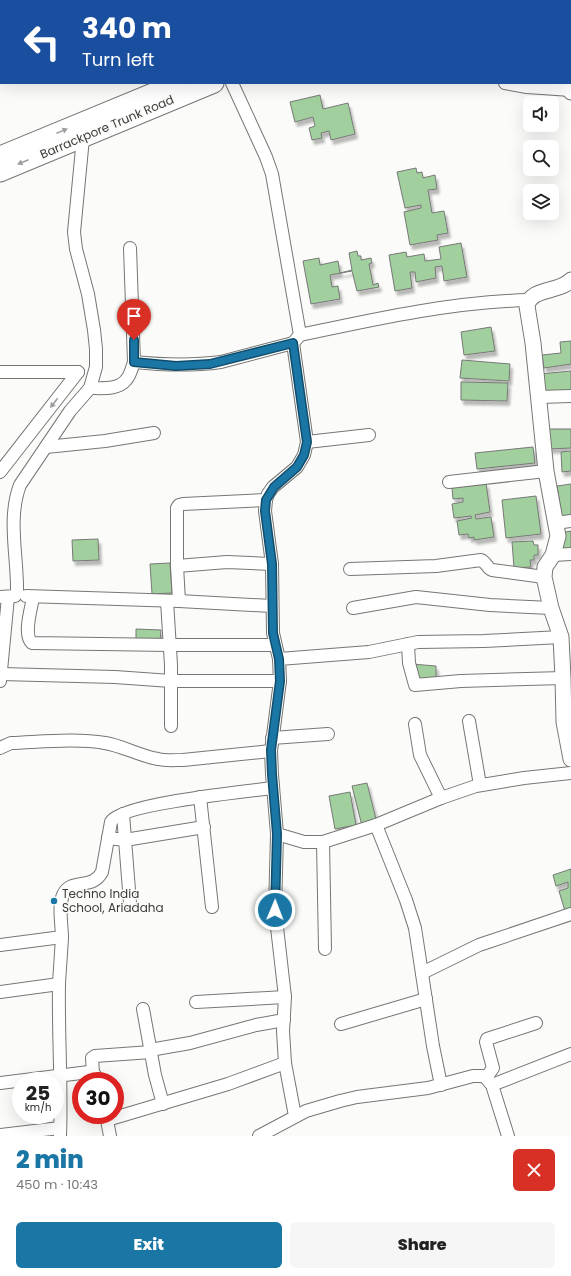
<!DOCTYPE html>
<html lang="en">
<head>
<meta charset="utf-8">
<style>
	:root { --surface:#fff; --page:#f6f6f6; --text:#222; --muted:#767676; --accent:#1a77a5 }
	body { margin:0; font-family:Poppins,sans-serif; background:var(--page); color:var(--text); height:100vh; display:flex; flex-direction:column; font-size:15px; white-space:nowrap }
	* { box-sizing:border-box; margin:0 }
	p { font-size:13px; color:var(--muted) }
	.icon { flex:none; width:22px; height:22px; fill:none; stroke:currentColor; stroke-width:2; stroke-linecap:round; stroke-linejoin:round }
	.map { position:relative; height:1136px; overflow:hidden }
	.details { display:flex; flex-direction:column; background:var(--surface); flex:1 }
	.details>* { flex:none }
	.top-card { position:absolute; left:0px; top:0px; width:571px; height:84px; box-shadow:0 4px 16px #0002; background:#1a4fa0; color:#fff; overflow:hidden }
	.fabs { position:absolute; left:523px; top:96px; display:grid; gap:8px }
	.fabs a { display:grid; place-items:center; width:36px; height:36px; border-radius:6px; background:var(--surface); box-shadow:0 4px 16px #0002; font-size:20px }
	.speed { position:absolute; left:12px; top:1072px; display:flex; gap:8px; font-size:20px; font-weight:700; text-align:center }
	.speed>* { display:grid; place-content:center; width:52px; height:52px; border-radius:50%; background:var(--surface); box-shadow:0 4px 16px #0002; line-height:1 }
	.speed small { font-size:10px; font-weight:400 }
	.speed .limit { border:6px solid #d22; background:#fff; color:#111 }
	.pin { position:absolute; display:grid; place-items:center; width:34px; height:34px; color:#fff; margin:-41px -17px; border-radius:50% 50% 50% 0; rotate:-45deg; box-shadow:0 0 4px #0007 }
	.pin .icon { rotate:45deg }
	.me { position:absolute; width:44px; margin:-22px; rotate:1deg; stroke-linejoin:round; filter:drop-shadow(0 0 3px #0008) }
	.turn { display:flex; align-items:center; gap:14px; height:84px; padding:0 16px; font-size:18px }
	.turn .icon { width:52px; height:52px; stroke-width:2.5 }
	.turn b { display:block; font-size:28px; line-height:34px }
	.round { display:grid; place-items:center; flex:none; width:42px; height:42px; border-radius:6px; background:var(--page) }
	.head { display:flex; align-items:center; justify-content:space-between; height:68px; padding:0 16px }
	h1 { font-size:24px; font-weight:800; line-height:30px; color:var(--accent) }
	.cta { display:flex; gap:8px; margin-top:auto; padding:8px 16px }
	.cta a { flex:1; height:46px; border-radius:6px; background:var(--accent); color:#fff; font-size:16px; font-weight:800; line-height:46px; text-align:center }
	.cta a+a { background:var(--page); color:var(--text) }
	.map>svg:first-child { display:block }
</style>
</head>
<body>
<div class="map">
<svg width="571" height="1136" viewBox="0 0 571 1136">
	<defs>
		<filter id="shadow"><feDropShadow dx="2.5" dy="4.5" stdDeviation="1" flood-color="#0004"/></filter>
	</defs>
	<rect width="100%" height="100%" fill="#fbfcf9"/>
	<g fill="#a1cf9d" stroke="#777977" filter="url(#shadow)">
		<path d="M 320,95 L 323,109 L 348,103 L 355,134 L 331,140 L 329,131 L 321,133 L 322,138 L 312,140 L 309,128 L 315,126 L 313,117 L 295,122 L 290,102 Z"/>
		<path d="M 416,168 L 417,173 L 422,172 L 423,178 L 435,175 L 437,189 L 428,190 L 432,213 L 444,211 L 448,233 L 437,235 L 438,240 L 410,245 L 404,212 L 421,208 L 421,205 L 405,208 L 397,172 Z"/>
		<path d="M 461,243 L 467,277 L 444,281 L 442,266 L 435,267 L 436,278 L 416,282 L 415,272 L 410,272 L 412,288 L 395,291 L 389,255 L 406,252 L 407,257 L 424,254 L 425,261 L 441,259 L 439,247 Z"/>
		<path d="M 357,251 L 358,256 L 361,256 L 361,260 L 371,258 L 372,263 L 369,264 L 373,285 L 378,283 L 379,287 L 357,291 L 352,271 L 330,275 L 332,287 L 338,286 L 340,299 L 311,304 L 303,261 L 319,258 L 320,265 L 338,261 L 340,273 L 352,270 L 349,253 Z"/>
		<path d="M 491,327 L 495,351 L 464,355 L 461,332 Z"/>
		<path d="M 571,341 L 571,364 L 544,368 L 542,355 L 561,353 L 560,342 Z"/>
		<path d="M 462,360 L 510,364 L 509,381 L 460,378 Z"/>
		<path d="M 571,371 L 571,392 L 543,395 L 540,374 Z"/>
		<path d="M 461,382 L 508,383 L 507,401 L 461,400 Z"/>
		<path d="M 549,429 L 571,429 L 571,448 L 549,449 Z"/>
		<path d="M 533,447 L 535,463 L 477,469 L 475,453 Z"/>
		<path d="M 571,451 L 571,471 L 562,472 L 561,452 Z"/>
		<path d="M 486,483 L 490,512 L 475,515 L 476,519 L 491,517 L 494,537 L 474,540 L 474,537 L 469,538 L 468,534 L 459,535 L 457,521 L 472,518 L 471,516 L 454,518 L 452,504 L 463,502 L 463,498 L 453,499 L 452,488 Z"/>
		<path d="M 571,484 L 571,519 L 562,517 L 557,486 Z"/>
		<path d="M 536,496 L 541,534 L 506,538 L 502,500 Z"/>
		<path d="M 571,531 L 571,548 L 562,550 L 560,533 Z"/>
		<path d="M 98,539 L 99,560 L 73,561 L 72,540 Z"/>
		<path d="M 533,541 L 534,545 L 538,545 L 538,555 L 534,555 L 534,560 L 530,560 L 531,567 L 514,568 L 512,542 Z"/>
		<path d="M 170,563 L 172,593 L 152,594 L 150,564 Z"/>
		<path d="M 136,629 L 161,630 L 160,641 L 136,640 Z"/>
		<path d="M 412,664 L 436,666 L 436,681 L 418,681 Z"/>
		<path d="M 367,783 L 377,823 L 362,826 L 352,786 Z"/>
		<path d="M 350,792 L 356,825 L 335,829 L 329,796 Z"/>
		<path d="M 571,869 L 571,909 L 565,911 L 559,891 L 568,888 L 568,882 L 556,886 L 553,875 Z"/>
	</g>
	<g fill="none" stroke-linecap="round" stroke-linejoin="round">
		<defs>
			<g id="minor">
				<path d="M 570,48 L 571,48"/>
				<path d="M 232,83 L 266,157 L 272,174 L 300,335"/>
				<path d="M 505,83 L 527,87 L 571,90"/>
				<path d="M 134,362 C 163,365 191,366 221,362 L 293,343"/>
				<path d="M 0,372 L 78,372"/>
				<path d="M 90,388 C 102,388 118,390 126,380 C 130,376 132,368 134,362 L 130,248"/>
				<path d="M 539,397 L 571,396"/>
				<path d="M 307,442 L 369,435"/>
				<path d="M 46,447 L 105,441 L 154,433"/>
				<path d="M 0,472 L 78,372"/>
				<path d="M 449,482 L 546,471"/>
				<path d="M 555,523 L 571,521"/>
				<path d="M 553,555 L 571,554"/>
				<path d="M 177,566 L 227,562 L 272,564"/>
				<path d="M 350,569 L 436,566 L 481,560 C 486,562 487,568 492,570 L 544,577"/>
				<path d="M 26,596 L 179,601 L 272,606"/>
				<path d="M 0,597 L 15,596 L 17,593 C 18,558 7,519 20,485 L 70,411 L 90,388 L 96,367 L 96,349 L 94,330 L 88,294 L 76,249 L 74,232 L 83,138"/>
				<path d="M 33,598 C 31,609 23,635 32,643 L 170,645 L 275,645"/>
				<path d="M 167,601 L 171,665 L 171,726"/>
				<path d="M 179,601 L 177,566 L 177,508 L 179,505 L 183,504 L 266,500"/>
				<path d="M 353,608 L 416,597 L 490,605 L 551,608"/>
				<path d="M 408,644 L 409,663 L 415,685 L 461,681 L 563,678"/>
				<path d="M 279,659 L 369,652 L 418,642 L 484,641 L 561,637"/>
				<path d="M 1,674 L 115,677 L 171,681 L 280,681"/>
				<path d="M 0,681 L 8,597"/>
				<path d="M 469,721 L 480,785"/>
				<path d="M 415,724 L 420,755 L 441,798"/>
				<path d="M 272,738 L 328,734"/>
				<path d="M 0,748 L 11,743 C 40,742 76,738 105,743 C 123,746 140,756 158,759 C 166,761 175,760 183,760 L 271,751"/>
				<path d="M 200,797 L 212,907"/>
				<path d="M 123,814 L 130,903"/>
				<path d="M 376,825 L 406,900 L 415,928 L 433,1046 L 441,1085"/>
				<path d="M 277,834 L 304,842 L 323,842 L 376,825 L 441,798 L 476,786 L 524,778 L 571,773"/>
				<path d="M 108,838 L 125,840 L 204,827"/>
				<path d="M 323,842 L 325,949"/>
				<path d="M 0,945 L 62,937"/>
				<path d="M 422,973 L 479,945 L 571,914"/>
				<path d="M 0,992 L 59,984"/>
				<path d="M 196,1002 L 285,997"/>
				<path d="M 143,1009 L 155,1075 L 163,1104"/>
				<path d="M 341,1024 L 426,999"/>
				<path d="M 150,1050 L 190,1043 L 256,1025 L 284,1020"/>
				<path d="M 93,1073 L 92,1058 L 95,1056 L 151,1052"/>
				<path d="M 486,1078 L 493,1068 L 486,1042 L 487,1039 L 536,1023"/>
				<path d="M 0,1083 L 89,1072 C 95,1073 96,1076 98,1081"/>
				<path d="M 492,1085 L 571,1054"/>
				<path d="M 106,1115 L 110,1136"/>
				<path d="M 295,1116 L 285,1063 L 283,1031 L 285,997 L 275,910 L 277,834 L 272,774 L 271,751 L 280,681 L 279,659 L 273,633 L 272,564 L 265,511 L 266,500 L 268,494 L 273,487 L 297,467 L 304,455 L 307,442 L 293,343 L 300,335 C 375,319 451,302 529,300"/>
				<path d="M 107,1120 L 228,1084 L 285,1063"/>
				<path d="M 0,1135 L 60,1128"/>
				<path d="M 60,1136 C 62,1085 58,1034 59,983 C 60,968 61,953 62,938 C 62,926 58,906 63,895 C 71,877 92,891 102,872 L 111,822 C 120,804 249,791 273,788"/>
				<path d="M 259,1136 L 306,1111 L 340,1101 L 357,1097 L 428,1088 L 473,1076 L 482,1076 L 486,1078 L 492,1085 L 508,1136"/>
			</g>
			<g id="tertiary">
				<path d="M 97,0 L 103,1"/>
				<path d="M 564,0 L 564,1"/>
				<path d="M 570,71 L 571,92"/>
				<path d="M 571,280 C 559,293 531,287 527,306 L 533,343 L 546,471 L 558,536 L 553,555 L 545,567 L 544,577 L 551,608 L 561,637 L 563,678 L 564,722 L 571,759"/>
			</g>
			<g id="primary">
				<path d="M 372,1 L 374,0"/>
				<path d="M 406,1 L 408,0"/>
				<path d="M 0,156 L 177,83"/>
				<path d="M 0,172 L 214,83"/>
			</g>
		</defs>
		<use href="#minor" stroke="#767774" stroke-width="14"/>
		<use href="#tertiary" stroke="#767774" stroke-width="17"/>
		<use href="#primary" stroke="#767774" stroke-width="21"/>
		<use href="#minor" stroke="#fff" stroke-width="12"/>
		<use href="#tertiary" stroke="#fff" stroke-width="15"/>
		<use href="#primary" stroke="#fff" stroke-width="19"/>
	</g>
	<defs><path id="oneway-solid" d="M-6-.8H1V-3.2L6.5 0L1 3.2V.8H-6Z"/></defs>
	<g fill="#9d9e9c">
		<use href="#oneway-solid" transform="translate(62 131) rotate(-22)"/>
		<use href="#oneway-solid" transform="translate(23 162) rotate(157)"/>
		<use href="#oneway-solid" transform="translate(54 403) rotate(128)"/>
	</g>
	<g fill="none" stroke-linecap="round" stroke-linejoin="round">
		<defs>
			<path id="route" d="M 134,340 L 134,362 L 176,366 L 210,364 L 293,343 L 307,442 L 304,455 L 297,467 L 274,487 L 266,500 L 265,511 L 272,564 L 273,633 L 279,659 L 280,681 L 271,750 L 272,774 L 277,834 L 275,910"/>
		</defs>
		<use href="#route" stroke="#114d6b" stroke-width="10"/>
		<use href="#route" stroke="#1a77a5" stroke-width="7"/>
	</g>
	<circle fill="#1a77a5" stroke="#fbfcf9" stroke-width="1.5" cx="54" cy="901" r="4"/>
	<g text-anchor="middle" stroke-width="3" stroke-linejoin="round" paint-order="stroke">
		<g font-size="12" fill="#3b3c3a" stroke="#fbfcf9">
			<text transform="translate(107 127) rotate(-23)" y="4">Barrackpore Trunk Road</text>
		</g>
		<g font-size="12" fill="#3b3c3a" stroke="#fbfcf9" text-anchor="start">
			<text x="62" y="898">Techno India<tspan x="62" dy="14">School, Ariadaha</tspan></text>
		</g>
	</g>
</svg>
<div class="fabs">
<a><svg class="icon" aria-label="sound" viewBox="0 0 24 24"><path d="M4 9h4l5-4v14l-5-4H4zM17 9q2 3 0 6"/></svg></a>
<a><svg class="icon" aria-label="search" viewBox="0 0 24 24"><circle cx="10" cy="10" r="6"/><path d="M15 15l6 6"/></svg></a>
<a><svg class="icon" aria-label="layers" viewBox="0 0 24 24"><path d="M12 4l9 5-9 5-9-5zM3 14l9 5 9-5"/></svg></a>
</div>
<div class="speed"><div>25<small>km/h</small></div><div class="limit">30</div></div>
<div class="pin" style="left:134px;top:340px;background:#d93025"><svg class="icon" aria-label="arrive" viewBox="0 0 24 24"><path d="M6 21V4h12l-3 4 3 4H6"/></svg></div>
<svg class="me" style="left:275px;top:910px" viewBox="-20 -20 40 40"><circle r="17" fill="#1a77a5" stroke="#fff" stroke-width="3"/><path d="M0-11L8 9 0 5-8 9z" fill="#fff"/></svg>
<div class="top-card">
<div class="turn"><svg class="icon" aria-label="left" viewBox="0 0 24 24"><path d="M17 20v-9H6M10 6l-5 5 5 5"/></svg><div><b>340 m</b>Turn left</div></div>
</div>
</div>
<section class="details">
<div class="head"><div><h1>2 min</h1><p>450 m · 10:43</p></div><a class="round" style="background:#d93025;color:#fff"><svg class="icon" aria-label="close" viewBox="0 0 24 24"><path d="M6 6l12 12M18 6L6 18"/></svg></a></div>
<div class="cta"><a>Exit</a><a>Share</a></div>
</section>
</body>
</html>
